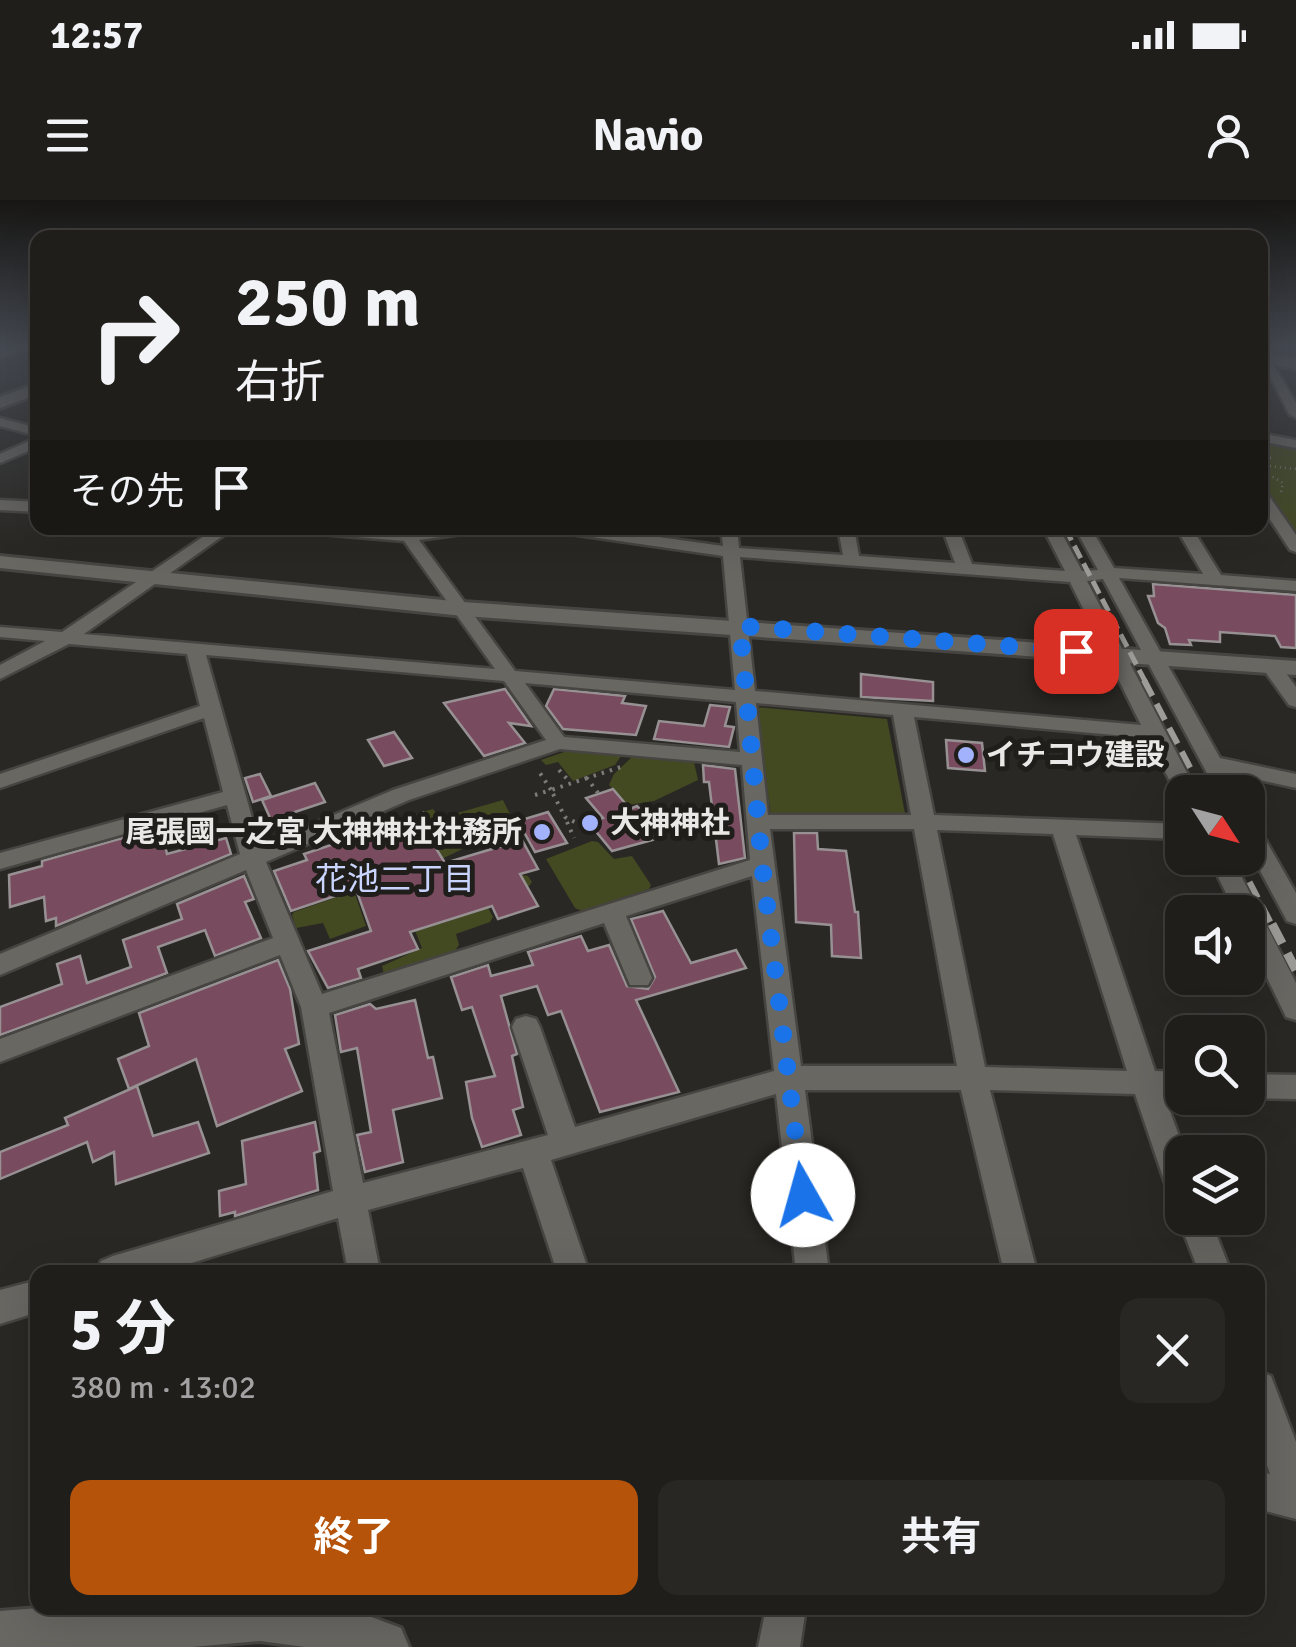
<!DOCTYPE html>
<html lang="ja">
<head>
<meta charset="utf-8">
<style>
	:root { --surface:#201e1b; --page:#282724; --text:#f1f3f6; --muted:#a2a2a3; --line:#3d3c3a; --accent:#b45309 }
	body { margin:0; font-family:Signika,"Noto Sans JP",sans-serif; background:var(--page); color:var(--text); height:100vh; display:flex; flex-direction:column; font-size:38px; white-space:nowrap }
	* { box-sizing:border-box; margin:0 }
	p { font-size:32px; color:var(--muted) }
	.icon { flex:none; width:55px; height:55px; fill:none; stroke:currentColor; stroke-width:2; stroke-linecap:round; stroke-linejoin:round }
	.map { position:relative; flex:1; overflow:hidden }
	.drawer { position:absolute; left:30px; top:1065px; width:1235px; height:350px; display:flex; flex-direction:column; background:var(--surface); border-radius:20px; box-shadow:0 10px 40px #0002,0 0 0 2px var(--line) }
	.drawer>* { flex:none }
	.banner { position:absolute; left:30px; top:30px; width:1238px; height:305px; border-radius:20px; box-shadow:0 10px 40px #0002,0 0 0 2px var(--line); background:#201e1b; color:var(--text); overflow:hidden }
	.needle { width:65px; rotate:126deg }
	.buttons { position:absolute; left:1165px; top:575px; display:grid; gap:20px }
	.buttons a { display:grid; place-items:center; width:100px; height:100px; border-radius:20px; background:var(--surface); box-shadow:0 10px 40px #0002,0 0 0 2px var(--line); font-size:50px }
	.pin { position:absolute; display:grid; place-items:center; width:85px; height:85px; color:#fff; margin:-42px; border-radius:20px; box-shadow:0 5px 15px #0006 }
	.me { position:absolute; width:110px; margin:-55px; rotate:353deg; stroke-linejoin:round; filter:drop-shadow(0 0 8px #0008) }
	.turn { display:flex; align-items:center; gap:35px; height:210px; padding:0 40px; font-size:45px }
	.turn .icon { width:130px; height:130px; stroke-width:2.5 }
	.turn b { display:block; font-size:70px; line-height:85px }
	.then { display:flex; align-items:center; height:95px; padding:0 40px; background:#0003; gap:20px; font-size:38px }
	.round { display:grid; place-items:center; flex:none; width:105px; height:105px; border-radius:20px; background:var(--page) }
	.overview { display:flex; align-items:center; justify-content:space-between; height:170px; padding:0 40px }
	h1 { font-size:60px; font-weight:700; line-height:75px }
	.primary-button { display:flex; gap:20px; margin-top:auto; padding:20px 40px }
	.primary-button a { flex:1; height:115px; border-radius:20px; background:var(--accent); color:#fff; font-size:40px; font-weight:700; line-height:115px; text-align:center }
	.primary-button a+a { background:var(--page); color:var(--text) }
	.status { display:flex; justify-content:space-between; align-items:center; height:70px; padding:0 50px; background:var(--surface); direction:ltr }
	.status svg { height:28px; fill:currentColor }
	header { display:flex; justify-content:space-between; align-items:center; height:130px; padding:0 40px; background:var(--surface); font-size:45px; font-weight:700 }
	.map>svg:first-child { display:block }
</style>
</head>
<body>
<div class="status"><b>12:57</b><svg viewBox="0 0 49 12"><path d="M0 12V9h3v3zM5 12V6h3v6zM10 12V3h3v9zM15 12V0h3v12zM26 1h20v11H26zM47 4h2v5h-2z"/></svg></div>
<header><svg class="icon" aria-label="menu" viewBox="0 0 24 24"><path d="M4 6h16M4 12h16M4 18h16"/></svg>Navio<svg class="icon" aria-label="person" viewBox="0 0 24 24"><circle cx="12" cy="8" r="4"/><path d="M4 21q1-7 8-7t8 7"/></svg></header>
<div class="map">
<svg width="1296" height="1447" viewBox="0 0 1296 1447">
	<rect width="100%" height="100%" fill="#2a2824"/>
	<g fill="#434921">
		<path d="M 1260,238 L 1296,245 L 1296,340 L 1260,288 Z"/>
		<path d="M 756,507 L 887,519 L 906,619 L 771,616 Z"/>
		<path d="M 570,550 L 620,555 L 621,556 L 615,565 L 573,581 L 558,562 L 546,565 L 541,560 Z"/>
		<path d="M 633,556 L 694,562 L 698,580 L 654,601 L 628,605 L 609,585 L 614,574 Z"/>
		<path d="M 503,600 L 513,620 C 480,639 452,657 416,669 L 419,636 L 427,632 L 416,614 L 433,609 L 440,618 Z"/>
		<path d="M 592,641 L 598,642 L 614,659 L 632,656 L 651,685 L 649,689 L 582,711 L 575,708 L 546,659 Z"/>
		<path d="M 521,675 L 528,676 L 532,682 L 529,686 L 489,699 L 485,702 L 493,717 L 490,722 L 456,734 L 459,745 L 454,752 L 384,775 L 382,766 L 422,748 L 412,723 L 434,714 L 440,724 L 468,714 L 460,697 Z"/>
		<path d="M 349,693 L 355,694 L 366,726 L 330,739 L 323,723 L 296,728 L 292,715 L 294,712 Z"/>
	</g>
	<g fill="#794b5e" stroke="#979194" stroke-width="2.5">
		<path d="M 1153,384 L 1296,395 L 1296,448 L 1281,447 L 1275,436 L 1220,432 L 1220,442 L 1189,440 L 1191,445 L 1170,444 L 1165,428 L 1158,423 L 1148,396 L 1154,396 Z"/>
		<path d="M 861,474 L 933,482 L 933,501 L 861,497 Z"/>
		<path d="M 505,489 L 531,526 L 509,523 L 525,543 L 484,556 L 444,503 Z"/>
		<path d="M 554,489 L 625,496 L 622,503 L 646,506 L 636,535 L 563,529 L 546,506 Z"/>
		<path d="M 710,505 L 730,507 L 725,526 L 734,527 L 729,547 L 654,539 L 659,521 L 704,526 Z"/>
		<path d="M 394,532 L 412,558 L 384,566 L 368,540 Z"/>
		<path d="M 946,540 L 982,543 L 985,571 L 948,568 Z"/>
		<path d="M 703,565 L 735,569 L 745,658 L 719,664 L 709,582 L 704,582 Z"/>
		<path d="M 260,574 L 271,596 L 253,602 L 245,578 Z"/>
		<path d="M 315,583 L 325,602 L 271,620 L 262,600 Z"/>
		<path d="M 613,589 L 630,609 L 637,606 L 662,632 L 649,637 L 652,640 L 612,651 L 589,623 L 603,618 L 586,598 Z"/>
		<path d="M 548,612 L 567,643 L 535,652 L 518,621 Z"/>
		<path d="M 421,624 L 445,663 L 522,640 L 538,669 L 520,674 L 538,706 L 498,719 L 492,706 L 410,732 L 418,749 L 358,769 L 361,778 L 328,788 L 308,751 L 371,731 L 356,689 L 291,711 L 274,671 L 307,660 L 304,654 L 355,637 L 359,644 Z"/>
		<path d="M 161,627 L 167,654 L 226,638 L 231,654 L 56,726 L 56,718 L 46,721 L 44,697 L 10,707 L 9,675 L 42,666 L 42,661 Z"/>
		<path d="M 794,633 L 817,633 L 818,649 L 846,651 L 855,712 L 858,712 L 861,758 L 832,756 L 831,725 L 796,722 Z"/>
		<path d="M 244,676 L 254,699 L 245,702 L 261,738 L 215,756 L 205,730 L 158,747 L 167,773 L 0,835 L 0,807 L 62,784 L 57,764 L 80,756 L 87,783 L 131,767 L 123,740 L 182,719 L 177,704 Z"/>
		<path d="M 663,711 L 691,763 L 736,750 L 746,768 L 636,800 L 679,892 L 600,912 L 561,811 L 548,815 L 537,786 L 501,796 L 517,854 L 512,856 L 523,907 L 513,910 L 521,935 L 482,947 L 472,918 L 466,882 L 495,876 L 472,807 L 462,810 L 451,777 L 488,765 L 491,776 L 533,765 L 528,752 L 581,736 L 588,751 L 609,745 L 627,786 L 648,789 L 655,777 L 631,719 Z"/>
		<path d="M 278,760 L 290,789 L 299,844 L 285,849 L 302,891 L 217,926 L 196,859 L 129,889 L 118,859 L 149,846 L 139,813 Z"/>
		<path d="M 415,800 L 428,858 L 433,857 L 442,898 L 393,910 L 403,962 L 365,972 L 357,935 L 371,932 L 357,848 L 341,852 L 335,815 L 370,804 L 376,809 Z"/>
		<path d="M 137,886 L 153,936 L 198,922 L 209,953 L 116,984 L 114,952 L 93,962 L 87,942 L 0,979 L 0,952 L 68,925 L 65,918 Z"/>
		<path d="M 315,922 L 320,951 L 314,953 L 318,990 L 235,1016 L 235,1012 L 220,1016 L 219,991 L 246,984 L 242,941 Z"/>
	</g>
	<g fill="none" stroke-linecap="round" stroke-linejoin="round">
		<defs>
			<g id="street">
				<path d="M 13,146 L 31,146 L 0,158 L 0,150 Z"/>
				<path d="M 1260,156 L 1268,156 L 1296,203 L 1296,218 L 1289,214 Z"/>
				<path d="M 0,218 L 38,228 L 38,236 L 0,226 Z"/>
				<path d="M 1260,233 L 1296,240 L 1296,248 L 1260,241 Z"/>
				<path d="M 38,237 L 38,247 L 0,263 L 0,254 Z"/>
				<path d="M 1260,288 L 1265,290 L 1296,335 L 1296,352 L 1290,350 L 1260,304 Z"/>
				<path d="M 0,300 L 38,302 L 38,312 L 0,310 Z"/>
				<path d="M 216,328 L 234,328 L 84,434 L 495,469 L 404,341 L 309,333 L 301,328 L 396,331 L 394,328 L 410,328 L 413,332 L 477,328 L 469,333 L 419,340 L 515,471 L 735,490 L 723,356 L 564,333 L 556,328 L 594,328 L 723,346 L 721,328 L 737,328 L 739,348 L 843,355 L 838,328 L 854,328 L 859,356 L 955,363 L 942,328 L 958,328 L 972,364 L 1065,371 L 1043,328 L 1059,328 L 1082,371 L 1098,370 L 1075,328 L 1091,328 L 1114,368 L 1203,374 L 1176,328 L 1192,328 L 1221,375 L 1296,381 L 1296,391 L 1119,378 L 1220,558 L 1296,574 L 1296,588 L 1228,573 L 1239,592 L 1217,592 L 1103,379 L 1087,381 L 1197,592 L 1182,592 L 1182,598 L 1178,597 L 1148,538 L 914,517 L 934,615 L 1182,624 L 1182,639 L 1076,635 L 1155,871 L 1182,872 L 1182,896 L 1164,895 L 1185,952 L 1182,1000 L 1171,996 L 1166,986 L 1135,894 L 990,890 L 1037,1072 L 1004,1072 L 961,890 L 805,890 L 829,1072 L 796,1072 L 776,894 L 551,960 L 589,1072 L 557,1072 L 523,968 L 368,1010 L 380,1072 L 348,1072 L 338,1018 L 162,1072 L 97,1072 L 101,1061 L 113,1056 L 333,991 L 301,807 L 280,755 L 0,862 L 0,839 L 273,738 L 246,670 L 0,775 L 0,754 L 240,654 L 227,605 L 0,669 L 0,653 L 223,592 L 204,518 L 0,588 L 0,574 L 200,506 L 187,454 L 69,444 L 0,479 L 0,465 L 45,441 L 0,437 L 0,427 L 62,432 ZM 740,357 L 1070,382 L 1141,525 L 755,491 ZM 206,455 L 504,481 L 546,540 L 393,590 L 260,646 ZM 525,483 L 736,502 L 740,552 L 564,537 ZM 756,503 L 893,515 L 911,615 L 768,615 ZM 560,549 L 742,565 L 750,660 L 322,794 L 266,662 L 409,600 ZM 770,629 L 914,629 L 957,866 L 801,866 ZM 937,630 L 1053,634 L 1127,871 L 985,867 ZM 752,676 L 774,871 L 575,927 L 540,827 L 536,819 L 526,816 L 516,819 L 512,827 L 548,935 L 363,983 L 329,813 L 604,723 L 630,785 L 648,785 L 652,778 L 626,716 Z"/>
				<path d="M 1271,460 L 1278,462 L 1296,487 L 1296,507 L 1289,505 L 1261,466 Z"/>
				<path d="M 1248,621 L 1256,623 L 1296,693 L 1296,724 L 1287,721 L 1248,648 Z"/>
				<path d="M 1209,658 L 1232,658 L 1296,783 L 1296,820 L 1286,817 L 1248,738 L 1248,712 L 1235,712 Z"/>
				<path d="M 1248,874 L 1296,875 L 1296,899 L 1247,898 Z"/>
				<path d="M 1182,1008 L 1182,1018 L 1210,1018 L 1231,1072 L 1199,1072 L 1178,1018 Z"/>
				<path d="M 38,1080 L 38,1112 L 0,1124 L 0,1090 Z"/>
				<path d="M 1258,1171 L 1271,1176 L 1296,1242 L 1296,1319 L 1258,1309 L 1258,1271 L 1270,1274 L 1258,1238 Z"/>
				<path d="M 766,1408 L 806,1408 L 800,1447 L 758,1447 Z"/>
			</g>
			<g id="secondary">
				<path d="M 1260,153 L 1296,159 L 1296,169 L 1260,163 Z"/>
				<path d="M 38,183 L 38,194 L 0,208 L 0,197 Z"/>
				<path d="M 0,356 L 463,402 L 1296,461 L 1296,475 L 463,416 L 0,368 Z"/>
				<path d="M 38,1408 L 347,1408 L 401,1428 L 409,1447 L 305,1447 L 260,1441 L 192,1447 L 0,1447 L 0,1411 Z"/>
			</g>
		</defs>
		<use href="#street" stroke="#464541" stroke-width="5"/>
		<use href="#secondary" stroke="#464541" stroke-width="6"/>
		<g stroke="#7d7b77" stroke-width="2.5" stroke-dasharray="1 4" stroke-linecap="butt">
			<path d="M 1260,257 L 1272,258"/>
			<path d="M 1260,265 L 1296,269"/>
			<path d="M 1260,269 L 1283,283 L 1281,292"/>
		</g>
		<g stroke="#7d7b77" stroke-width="4" stroke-dasharray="2.5 6" stroke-linecap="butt">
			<path d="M 559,570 L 569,581"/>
			<path d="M 587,578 L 551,590 L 565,617 L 592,631"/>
			<path d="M 598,593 L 587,578 L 621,567"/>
			<path d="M 535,595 L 551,590 L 538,570"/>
			<path d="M 422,612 L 436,632 L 463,646"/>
			<path d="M 567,622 L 574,638"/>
		</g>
		<use href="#street" fill="#696762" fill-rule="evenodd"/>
		<use href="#secondary" fill="#696762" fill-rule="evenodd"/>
		<path stroke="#9e9c99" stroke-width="5" stroke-dasharray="14 6" stroke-linecap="butt" d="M 1065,328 L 1146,483"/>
		<g stroke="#9e9c99" stroke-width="6" stroke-dasharray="18 9" stroke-linecap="butt">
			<path d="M 1144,480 L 1203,592"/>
			<path d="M 1237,658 L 1273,727"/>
		</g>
		<path stroke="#9e9c99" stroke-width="9" stroke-dasharray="22 11" stroke-linecap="butt" d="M 1272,724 L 1296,770"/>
	</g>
	<linearGradient id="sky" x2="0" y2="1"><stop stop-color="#171614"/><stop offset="0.42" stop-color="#444850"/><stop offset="1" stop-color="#444850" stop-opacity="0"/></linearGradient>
	<rect width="1296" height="349" fill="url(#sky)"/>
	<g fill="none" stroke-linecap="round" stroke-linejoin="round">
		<path stroke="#1a73e8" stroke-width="18" stroke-dasharray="0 32.4" d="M 803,995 L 762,664 L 740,426 L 1076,451"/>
	</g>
	<g fill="#a2b2fd" stroke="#201e1b" stroke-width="4">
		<circle cx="966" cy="555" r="10"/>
		<circle cx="590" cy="623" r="10"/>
		<circle cx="542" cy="632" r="10"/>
	</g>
	<g text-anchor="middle" stroke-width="10" stroke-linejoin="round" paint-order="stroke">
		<g font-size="30" font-weight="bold" fill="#eae8e6" stroke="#201e1b" text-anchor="start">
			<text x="986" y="565">イチコウ建設</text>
			<text x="610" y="633">大神神社</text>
			<text x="522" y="642" text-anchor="end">尾張國一之宮 大神神社社務所</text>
		</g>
		<g font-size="32" fill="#cad5ff" stroke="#201e1b">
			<text x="395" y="690">花池二丁目</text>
		</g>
	</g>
</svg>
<div class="buttons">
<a><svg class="needle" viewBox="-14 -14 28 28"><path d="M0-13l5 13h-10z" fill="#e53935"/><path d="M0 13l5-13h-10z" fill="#a2a2a3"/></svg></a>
<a><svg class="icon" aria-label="sound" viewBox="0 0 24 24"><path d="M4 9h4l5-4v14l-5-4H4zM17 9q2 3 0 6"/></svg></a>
<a><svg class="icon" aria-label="search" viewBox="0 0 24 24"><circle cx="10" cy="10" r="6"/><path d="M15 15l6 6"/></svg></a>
<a><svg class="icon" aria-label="layers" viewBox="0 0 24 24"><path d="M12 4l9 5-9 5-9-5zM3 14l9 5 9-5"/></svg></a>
</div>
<div class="pin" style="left:1076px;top:451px;background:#d93025"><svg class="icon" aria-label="arrive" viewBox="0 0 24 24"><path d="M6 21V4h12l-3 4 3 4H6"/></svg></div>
<svg class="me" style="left:803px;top:995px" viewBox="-20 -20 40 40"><circle r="19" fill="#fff"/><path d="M0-13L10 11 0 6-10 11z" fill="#1a73e8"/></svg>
<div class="banner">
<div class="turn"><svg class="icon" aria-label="right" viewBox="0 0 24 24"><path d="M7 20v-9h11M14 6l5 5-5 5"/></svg><div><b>250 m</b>右折</div></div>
<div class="then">その先<svg class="icon" aria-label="arrive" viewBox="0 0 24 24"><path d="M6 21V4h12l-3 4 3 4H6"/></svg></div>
</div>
<section class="drawer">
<div class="overview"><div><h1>5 分</h1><p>380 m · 13:02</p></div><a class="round"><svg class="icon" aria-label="close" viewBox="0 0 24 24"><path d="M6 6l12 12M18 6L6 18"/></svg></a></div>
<div class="primary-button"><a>終了</a><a>共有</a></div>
</section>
</div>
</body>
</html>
